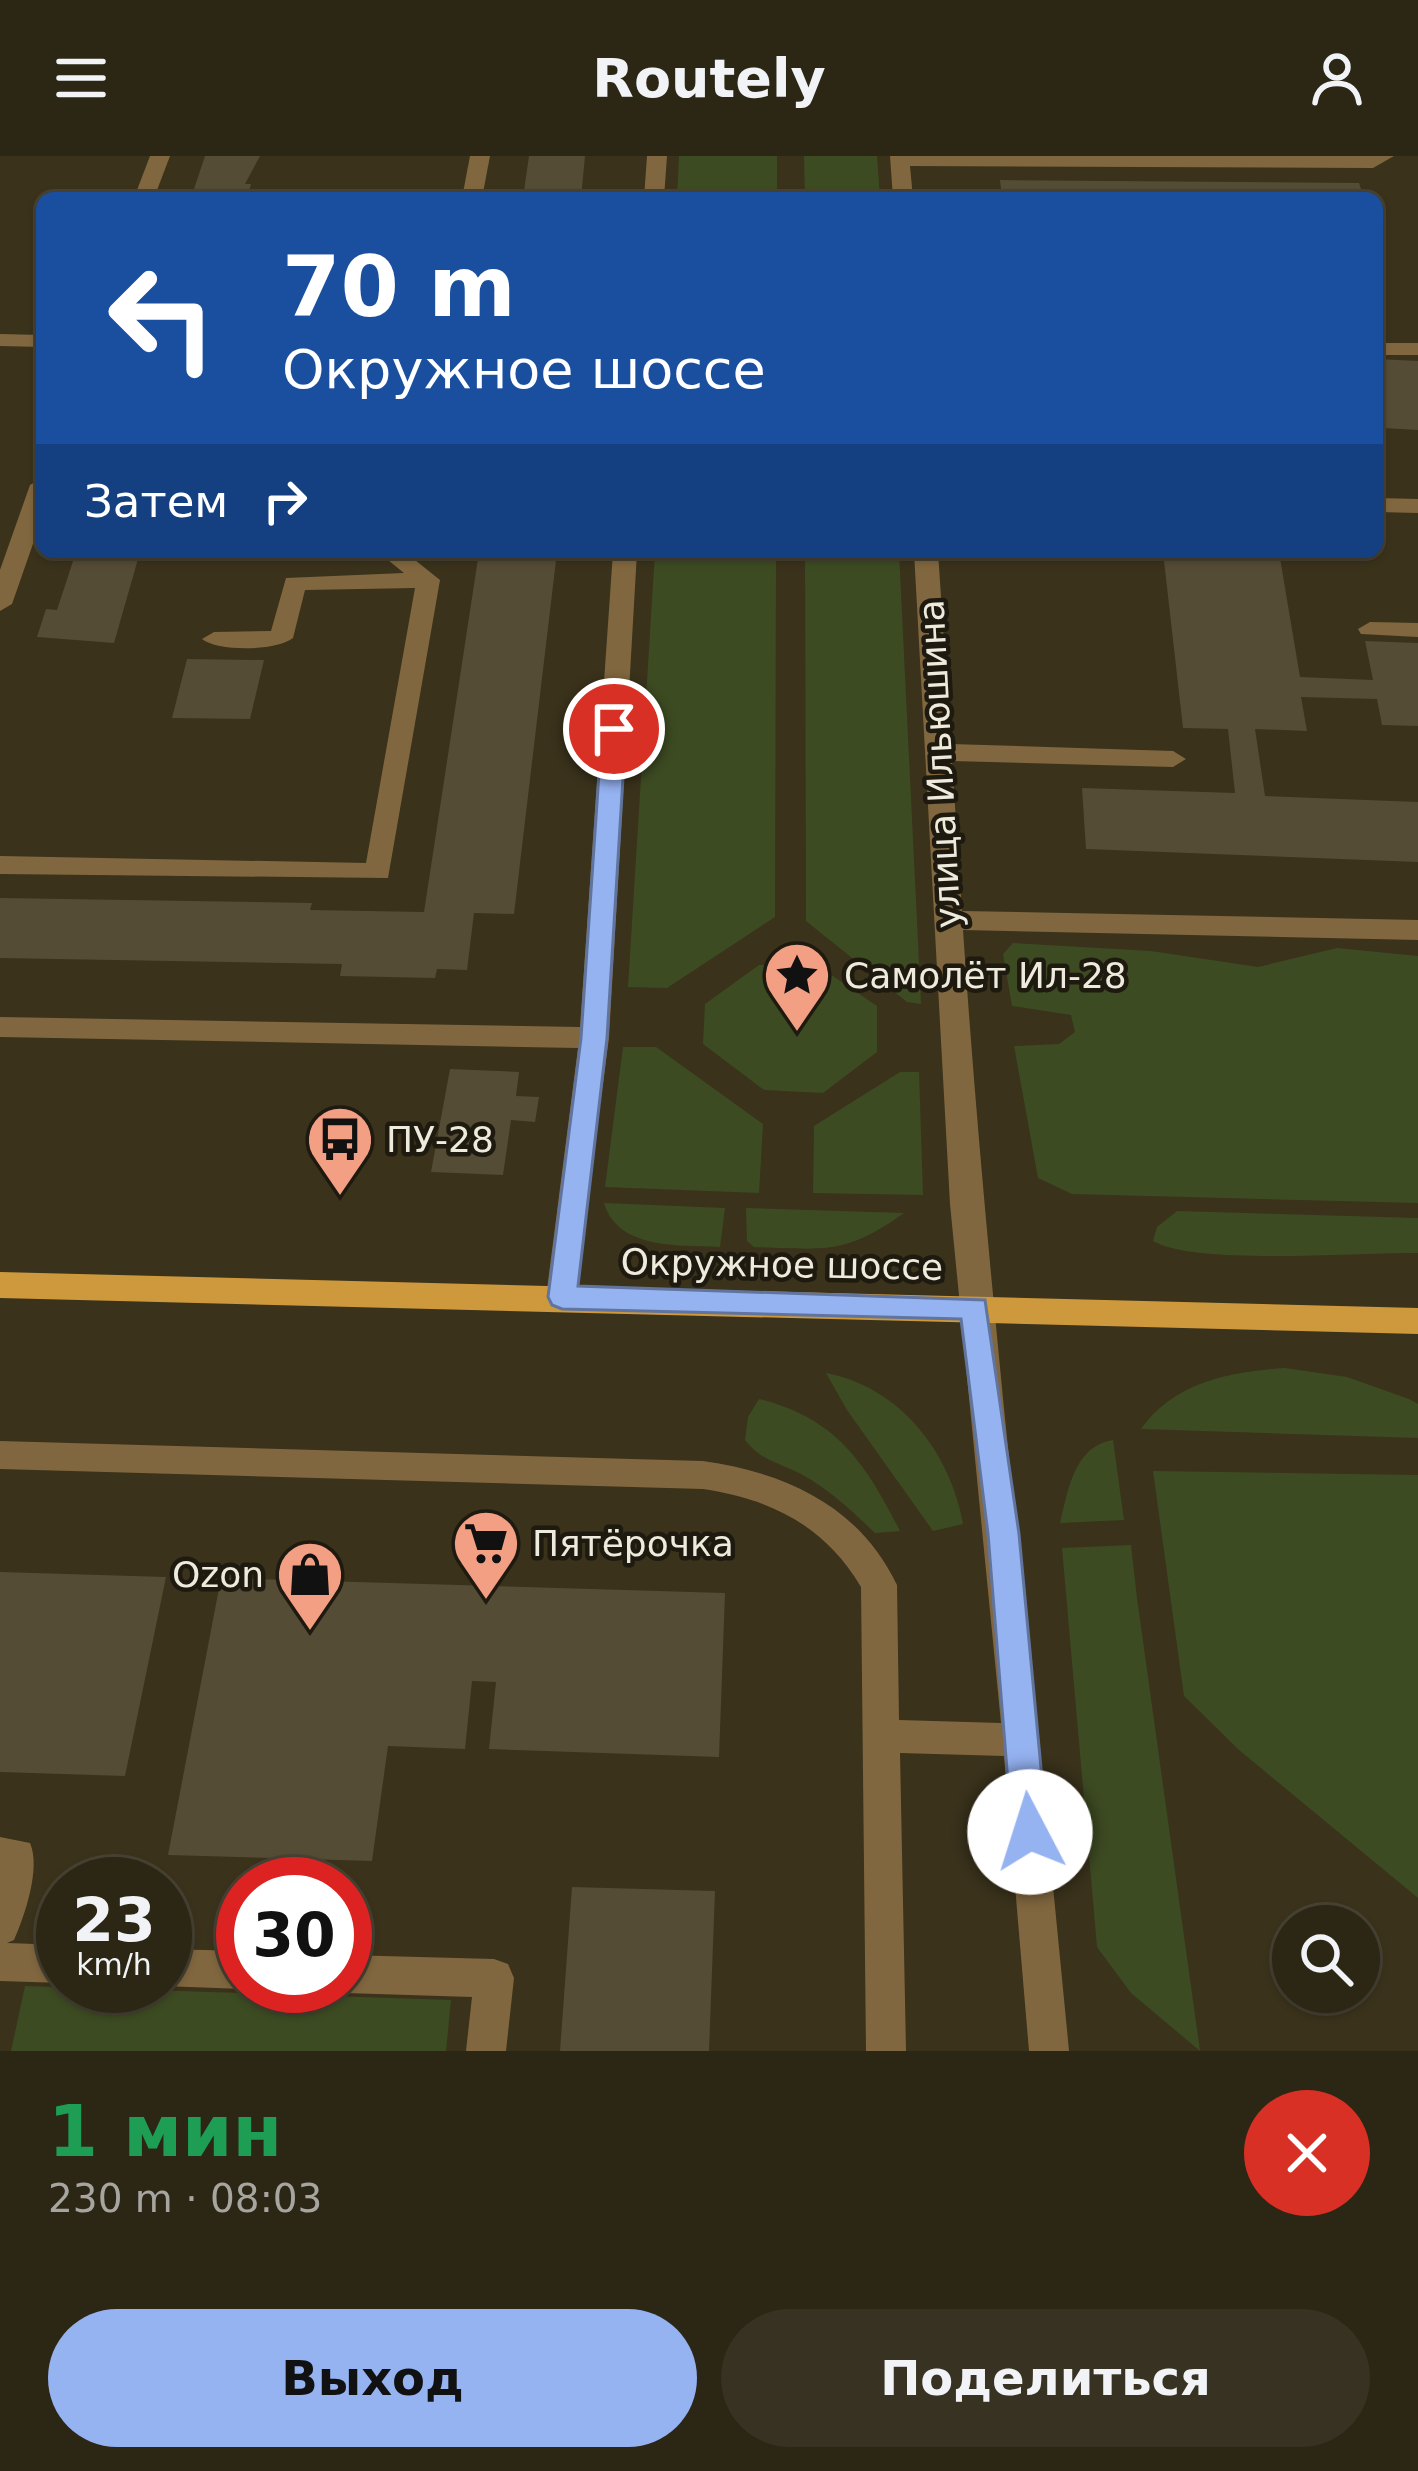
<!DOCTYPE html>
<html lang="ru">
<head>
<meta charset="utf-8">
<style>
	:root { --surface:#2c2614; --page:#383222; --text:#f1f3f6; --muted:#a6a5a0; --line:#484334; --accent:#95b2f1 }
	body { margin:0; font-family:"DejaVu Sans",sans-serif; background:var(--page); color:var(--text); height:100vh; display:flex; flex-direction:column; font-size:45px; white-space:nowrap }
	* { box-sizing:border-box; margin:0 }
	p { font-size:39px; color:var(--muted) }
	.icon { flex:none; width:66px; height:66px; fill:none; stroke:currentColor; stroke-width:2; stroke-linecap:round; stroke-linejoin:round }
	.map { position:relative; height:1895px; overflow:hidden }
	.details { display:flex; flex-direction:column; background:var(--surface); flex:1 }
	.details>* { flex:none }
	.top-card { position:absolute; left:36px; top:36px; width:1347px; height:366px; border-radius:18px; box-shadow:0 3px 9px #0004,0 0 0 3px var(--line); background:#1a4fa0; color:#fff; overflow:hidden }
	.buttons { position:absolute; left:1272px; top:1749px; display:grid; gap:24px }
	.buttons a { display:grid; place-items:center; width:108px; height:108px; border-radius:50%; background:var(--surface); box-shadow:0 3px 9px #0004,0 0 0 3px var(--line); font-size:60px }
	.speed { position:absolute; left:36px; top:1701px; display:flex; gap:24px; font-size:60px; font-weight:700; text-align:center }
	.speed>* { display:grid; place-content:center; width:156px; height:156px; border-radius:50%; background:var(--surface); box-shadow:0 3px 9px #0004,0 0 0 3px var(--line); line-height:1 }
	.speed small { font-size:30px; font-weight:400 }
	.speed .limit { border:18px solid #d22; background:#fff; color:#111 }
	.pin { position:absolute; display:grid; place-items:center; width:102px; height:102px; color:#fff; margin:-51px; border:6px solid #fff; border-radius:50%; box-shadow:0 3px 12px #0007 }
	.me { position:absolute; width:132px; margin:-66px; rotate:355deg; stroke-linejoin:round; filter:drop-shadow(0 0 9px #0008) }
	.turn { display:flex; align-items:center; gap:42px; height:252px; padding:0 48px; font-size:54px }
	.turn .icon { width:156px; height:156px; stroke-width:2.5 }
	.turn b { display:block; font-size:84px; line-height:102px }
	.then { display:flex; align-items:center; height:114px; padding:0 48px; background:#0003; gap:24px; font-size:45px }
	.round { display:grid; place-items:center; flex:none; width:126px; height:126px; border-radius:63px; background:var(--page) }
	.summary { display:flex; align-items:center; justify-content:space-between; height:204px; padding:0 48px }
	h1 { font-size:72px; font-weight:600; line-height:90px; color:#1e9e55 }
	.cta { display:flex; gap:24px; margin-top:auto; padding:24px 48px }
	.cta a { flex:1; height:138px; border-radius:72px; background:var(--accent); color:#111; font-size:48px; font-weight:600; line-height:138px; text-align:center }
	.cta a+a { background:var(--page); color:var(--text) }
	header { display:flex; justify-content:space-between; align-items:center; height:156px; padding:0 48px; background:var(--surface); font-size:54px; font-weight:600 }
	.map>svg:first-child { display:block }
</style>
</head>
<body>
<header><svg class="icon" aria-label="menu" viewBox="0 0 24 24"><path d="M4 6h16M4 12h16M4 18h16"/></svg>Routely<svg class="icon" aria-label="person" viewBox="0 0 24 24"><circle cx="12" cy="8" r="4"/><path d="M4 21q1-7 8-7t8 7"/></svg></header>
<div class="map">
<svg width="1418" height="1895" viewBox="0 0 1418 1895">
	<rect width="100%" height="100%" fill="#3a321b"/>
	<g fill="#3d4b22">
		<path d="M 679,0 L 777,0 L 777,42 L 677,42 Z"/>
		<path d="M 804,0 L 877,0 L 880,42 L 805,42 Z"/>
		<path d="M 655,396 L 776,396 L 775,761 L 667,832 L 628,831 Z"/>
		<path d="M 805,396 L 899,396 L 921,848 L 907,846 L 806,765 Z"/>
		<path d="M 1013,787 L 1151,795 L 1258,811 L 1337,792 L 1418,800 L 1418,1047 L 1072,1038 L 1038,1022 L 1014,890 L 1059,888 L 1075,876 L 1071,859 L 1012,850 L 1003,798 Z"/>
		<path d="M 759,809 L 818,810 L 877,850 L 877,896 L 823,937 L 764,934 L 703,888 L 705,848 Z"/>
		<path d="M 623,891 L 656,891 L 763,968 L 759,1037 L 605,1031 Z"/>
		<path d="M 900,916 L 919,916 L 923,1039 L 813,1037 L 814,970 Z"/>
		<path d="M 604,1047 L 725,1052 L 720,1091 C 680,1089 618,1094 604,1047 Z"/>
		<path d="M 746,1052 L 904,1057 C 844,1100 824,1093 754,1091 L 747,1085 Z"/>
		<path d="M 1177,1055 L 1418,1062 L 1418,1097 C 1362,1096 1195,1110 1153,1085 L 1157,1071 Z"/>
		<path d="M 1285,1212 L 1347,1221 L 1409,1243 L 1418,1248 L 1418,1282 L 1141,1273 C 1174,1226 1230,1216 1285,1212 Z"/>
		<path d="M 826,1217 C 900,1231 950,1296 963,1368 L 933,1375 L 847,1254 Z"/>
		<path d="M 759,1243 C 837,1262 866,1308 900,1375 L 875,1377 C 852,1355 829,1333 801,1318 C 778,1306 761,1305 745,1284 L 748,1261 Z"/>
		<path d="M 1113,1284 L 1124,1364 L 1060,1367 C 1068,1335 1074,1290 1113,1284 Z"/>
		<path d="M 1153,1315 L 1418,1319 L 1418,1742 L 1239,1594 L 1184,1540 Z"/>
		<path d="M 1131,1389 L 1137,1442 L 1200,1895 L 1131,1837 L 1097,1791 L 1062,1392 Z"/>
		<path d="M 25,1830 L 451,1844 L 446,1895 L 11,1895 Z"/>
	</g>
	<g fill="#544c34">
		<path d="M 205,0 L 260,0 L 245,28 L 251,28 L 247,42 L 191,42 Z"/>
		<path d="M 529,0 L 585,0 L 581,42 L 523,42 Z"/>
		<path d="M 1000,24 L 1359,27 L 1364,42 L 1002,42 Z"/>
		<path d="M 1377,203 L 1418,205 L 1418,274 L 1383,272 Z"/>
		<path d="M 76,396 L 140,396 L 114,487 L 37,481 L 46,453 L 57,454 Z"/>
		<path d="M 479,396 L 557,396 L 514,758 L 474,757 L 467,814 L 437,813 L 435,822 L 340,820 L 342,808 L 0,802 L 0,742 L 312,747 L 310,754 L 424,756 Z"/>
		<path d="M 1163,396 L 1279,396 L 1300,521 L 1373,524 L 1365,485 L 1418,487 L 1418,570 L 1382,569 L 1377,543 L 1301,541 L 1307,575 L 1255,573 L 1265,640 L 1418,646 L 1418,706 L 1086,693 L 1082,632 L 1235,637 L 1228,573 L 1183,572 Z"/>
		<path d="M 187,503 L 264,504 L 250,563 L 172,562 Z"/>
		<path d="M 450,913 L 519,916 L 516,940 L 539,941 L 535,966 L 511,964 L 503,1019 L 431,1016 Z"/>
		<path d="M 0,1416 L 166,1421 L 125,1620 L 0,1616 Z"/>
		<path d="M 221,1422 L 725,1437 L 719,1601 L 489,1593 L 496,1526 L 472,1525 L 465,1593 L 388,1590 L 372,1705 L 168,1699 Z"/>
		<path d="M 572,1731 L 715,1735 L 709,1895 L 560,1895 Z"/>
	</g>
	<g fill="none" stroke-linecap="round" stroke-linejoin="round">
		<g fill="#81673f" fill-rule="evenodd">
			<path d="M 150,0 L 170,0 L 154,42 L 134,42 Z"/>
			<path d="M 470,0 L 490,0 L 482,42 L 462,42 Z"/>
			<path d="M 647,0 L 667,0 L 664,42 L 644,42 Z"/>
			<path d="M 890,0 L 1394,0 L 1373,12 L 910,10 L 913,42 L 893,42 Z"/>
			<path d="M 0,178 L 42,179 L 42,191 L 0,190 Z"/>
			<rect x="1377" y="187" width="41" height="12"/>
			<path d="M 42,322 L 42,362 L 12,448 L 0,455 L 0,414 L 30,329 Z"/>
			<path d="M 1377,342 L 1418,343 L 1418,357 L 1377,356 Z"/>
			<path d="M 378,396 L 405,396 L 440,424 L 388,722 L 0,718 L 0,700 L 366,707 L 415,432 L 305,434 L 293,482 C 277,495 218,496 202,483 L 214,476 L 271,475 L 286,422 L 404,417 Z"/>
			<path d="M 613,396 L 637,396 L 609,882 L 573,1150 L 562,1154 L 551,1150 L 546,1141 L 578,892 L 0,881 L 0,861 L 580,871 Z"/>
			<path d="M 914,396 L 938,396 L 951,588 L 1173,595 L 1186,603 L 1173,611 L 952,605 L 962,755 L 1418,764 L 1418,784 L 963,774 C 988,1148 1034,1521 1069,1895 L 1029,1895 L 1004,1600 L 900,1597 L 906,1895 L 866,1895 L 861,1431 C 825,1370 771,1343 703,1333 L 0,1313 L 0,1285 L 703,1305 C 787,1317 859,1350 897,1429 L 899,1564 L 1001,1567 L 950,1048 Z"/>
			<path d="M 1370,466 L 1418,467 L 1418,481 L 1361,478 L 1358,473 Z"/>
			<path d="M 0,1681 L 30,1687 C 41,1712 25,1759 14,1784 L 7,1787 L 63,1789 L 63,1827 L 0,1825 Z"/>
			<path d="M 165,1793 L 243,1795 L 243,1830 L 251,1830 L 243,1833 L 162,1830 Z"/>
			<path d="M 345,1799 L 494,1803 L 508,1808 L 514,1822 L 506,1895 L 466,1895 L 472,1841 L 345,1837 L 331,1832 L 345,1830 Z"/>
		</g>
		<path fill="#ce993d" fill-rule="evenodd" d="M 0,1116 L 1418,1152 L 1418,1178 L 0,1142 Z"/>
	</g>
	<path fill="#95b2f1" stroke="#61749d" stroke-width="3" d="M 614,565 L 626,573 L 607,882 L 578,1130 L 985,1144 L 1019,1378 L 1047,1676 L 1042,1687 L 1030,1692 L 1017,1687 L 1012,1676 L 988,1378 L 961,1163 L 562,1153 L 552,1149 L 548,1141 L 581,882 L 602,573 Z"/>
	<defs>
		<symbol id="sight-pin" viewBox="-11 -11 22 30"><path d="M0 17L-7.5 6A9.5 9.5 0 1 1 7.5 6Z" fill="#f39f84" stroke="#1e1a10"/><path d="M0-6L1.8-2.2L6-1.7L2.9 1.2L3.7 5.4L0 3.3L-3.7 5.4L-2.9 1.2L-6-1.7L-1.8-2.2Z" fill="#111"/></symbol>
		<symbol id="bus-pin" viewBox="-11 -11 22 30"><path d="M0 17L-7.5 6A9.5 9.5 0 1 1 7.5 6Z" fill="#f39f84" stroke="#1e1a10"/><path d="M-5-6H5V4H4V6H2V4H-2V6H-4V4H-5ZM-3.5-4V0h7V-4ZM-3.5 1.2v1.5H-2V1.2ZM2 1.2v1.5H3.5V1.2Z" fill="#111"/></symbol>
		<symbol id="supermarket-pin" viewBox="-11 -11 22 30"><path d="M0 17L-7.5 6A9.5 9.5 0 1 1 7.5 6Z" fill="#f39f84" stroke="#1e1a10"/><path d="M-6-5.5h2.5l.6 2H6L4.5 2H-2.5L-4.4-4H-6ZM-1.5 3.2a1.3 1.3 0 1 0 .1 0ZM3 3.2a1.3 1.3 0 1 0 .1 0Z" fill="#111"/></symbol>
		<symbol id="shop-pin" viewBox="-11 -11 22 30"><path d="M0 17L-7.5 6A9.5 9.5 0 1 1 7.5 6Z" fill="#f39f84" stroke="#1e1a10"/><path d="M-5-2.5h2.3a2.7 3.5 0 0 1 5.4 0H5L5.5 6h-11ZM-1.5-2.5h3a1.5 2.3 0 0 0-3 0Z" fill="#111"/></symbol>
	</defs>
	<g fill-rule="evenodd">
		<use href="#sight-pin" x="759" y="781" width="76" height="104"/>
		<use href="#bus-pin" x="302" y="945" width="76" height="104"/>
		<use href="#supermarket-pin" x="448" y="1349" width="76" height="104"/>
		<use href="#shop-pin" x="272" y="1380" width="76" height="104"/>
	</g>
	<g text-anchor="middle" stroke-width="9" stroke-linejoin="round" paint-order="stroke">
		<g font-size="36" fill="#eeeadc" stroke="#1e1a10">
			<text transform="translate(939 608) rotate(-93)" y="13">улица Ильюшина</text>
			<text transform="translate(782 1108) rotate(1)" y="13">Окружное шоссе</text>
		</g>
		<g font-size="36" fill="#eeeadc" stroke="#1e1a10" text-anchor="start">
			<text x="844" y="832">Самолёт Ил-28</text>
			<text x="386" y="996">ПУ-28</text>
			<text x="532" y="1400">Пятёрочка</text>
			<text x="264" y="1431" text-anchor="end">Ozon</text>
		</g>
	</g>
</svg>
<div class="buttons">
<a><svg class="icon" aria-label="search" viewBox="0 0 24 24"><circle cx="10" cy="10" r="6"/><path d="M15 15l6 6"/></svg></a>
</div>
<div class="speed"><div>23<small>km/h</small></div><div class="limit">30</div></div>
<div class="pin" style="left:614px;top:573px;background:#d93025"><svg class="icon" aria-label="arrive" viewBox="0 0 24 24"><path d="M6 21V4h12l-3 4 3 4H6"/></svg></div>
<svg class="me" style="left:1030px;top:1676px" viewBox="-20 -20 40 40"><circle r="19" fill="#fff"/><path d="M0-13L10 11 0 6-10 11z" fill="#95b2f1"/></svg>
<div class="top-card">
<div class="turn"><svg class="icon" aria-label="left" viewBox="0 0 24 24"><path d="M17 20v-9H6M10 6l-5 5 5 5"/></svg><div><b>70 m</b>Окружное шоссе</div></div>
<div class="then">Затем<svg class="icon" aria-label="right" viewBox="0 0 24 24"><path d="M7 20v-9h11M14 6l5 5-5 5"/></svg></div>
</div>
</div>
<section class="details">
<div class="summary"><div><h1>1 мин</h1><p>230 m · 08:03</p></div><a class="round" style="background:#d93025;color:#fff"><svg class="icon" aria-label="close" viewBox="0 0 24 24"><path d="M6 6l12 12M18 6L6 18"/></svg></a></div>
<div class="cta"><a>Выход</a><a>Поделиться</a></div>
</section>
</body>
</html>
